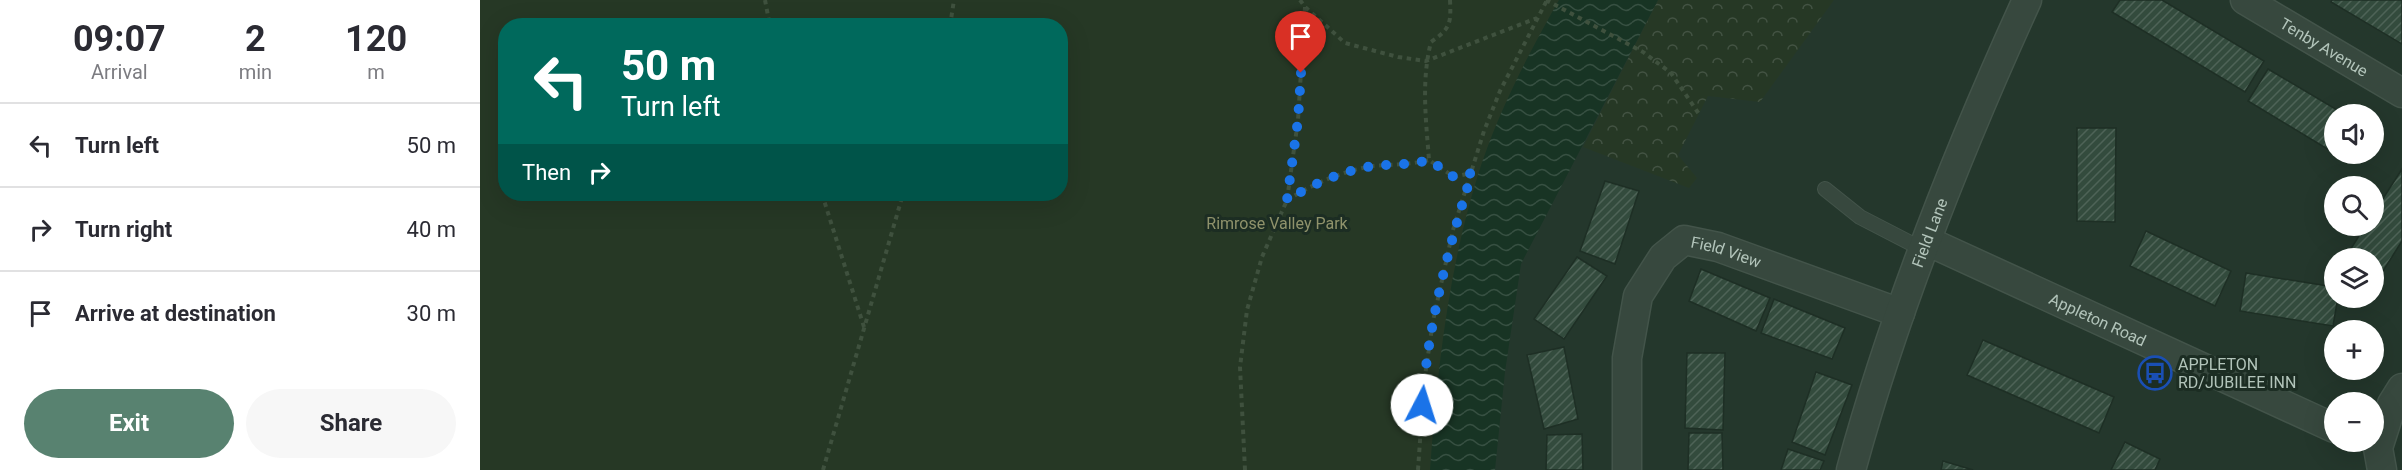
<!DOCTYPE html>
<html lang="en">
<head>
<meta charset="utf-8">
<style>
	:root { --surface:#fff; --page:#f7f7f7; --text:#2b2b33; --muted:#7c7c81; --line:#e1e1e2; --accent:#588270 }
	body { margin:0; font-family:Roboto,sans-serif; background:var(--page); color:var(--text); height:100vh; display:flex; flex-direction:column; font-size:22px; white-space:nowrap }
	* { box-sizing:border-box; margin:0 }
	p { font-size:20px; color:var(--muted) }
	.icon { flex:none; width:33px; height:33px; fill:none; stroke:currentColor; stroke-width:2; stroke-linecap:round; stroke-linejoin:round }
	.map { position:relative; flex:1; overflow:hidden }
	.details { display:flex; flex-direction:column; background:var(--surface); width:480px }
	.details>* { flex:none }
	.guide { position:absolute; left:18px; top:18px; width:570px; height:183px; border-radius:24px; box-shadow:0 6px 24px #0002; background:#00695c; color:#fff; overflow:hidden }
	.fabs { position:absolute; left:1844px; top:104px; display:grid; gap:12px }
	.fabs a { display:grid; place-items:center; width:60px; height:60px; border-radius:50%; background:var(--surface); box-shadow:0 6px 24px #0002; font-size:30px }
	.pin { position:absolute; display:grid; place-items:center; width:51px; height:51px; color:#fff; margin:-62px -26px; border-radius:50% 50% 50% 0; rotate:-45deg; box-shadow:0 0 6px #0007 }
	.pin .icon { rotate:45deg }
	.me { position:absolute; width:66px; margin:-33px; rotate:5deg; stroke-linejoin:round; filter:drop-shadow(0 0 4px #0008) }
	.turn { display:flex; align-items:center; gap:21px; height:126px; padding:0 24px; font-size:27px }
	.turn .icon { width:78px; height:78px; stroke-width:2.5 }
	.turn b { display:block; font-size:42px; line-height:51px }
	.then { display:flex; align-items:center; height:57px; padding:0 24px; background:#0003; gap:12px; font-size:22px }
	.eta { display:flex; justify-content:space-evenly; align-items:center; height:102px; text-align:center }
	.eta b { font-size:36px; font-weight:700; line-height:42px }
	.cta { display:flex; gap:12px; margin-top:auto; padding:12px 24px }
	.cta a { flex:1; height:69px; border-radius:36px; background:var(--accent); color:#fff; font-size:24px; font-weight:700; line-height:69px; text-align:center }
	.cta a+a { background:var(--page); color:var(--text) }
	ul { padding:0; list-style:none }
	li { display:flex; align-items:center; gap:18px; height:84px; padding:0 24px; border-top:2px solid var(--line) }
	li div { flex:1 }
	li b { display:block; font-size:22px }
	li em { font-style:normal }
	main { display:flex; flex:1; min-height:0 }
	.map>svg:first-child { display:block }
</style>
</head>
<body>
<main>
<section class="details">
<div class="eta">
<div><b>09:07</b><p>Arrival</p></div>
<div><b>2</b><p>min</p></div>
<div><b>120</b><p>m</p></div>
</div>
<ul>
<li><svg class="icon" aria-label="left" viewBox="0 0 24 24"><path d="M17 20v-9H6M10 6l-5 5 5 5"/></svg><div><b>Turn left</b></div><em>50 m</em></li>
<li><svg class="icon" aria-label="right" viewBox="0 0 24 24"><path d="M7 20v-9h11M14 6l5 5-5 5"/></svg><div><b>Turn right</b></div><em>40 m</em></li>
<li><svg class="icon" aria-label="arrive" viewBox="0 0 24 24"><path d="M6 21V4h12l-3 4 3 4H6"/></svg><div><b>Arrive at destination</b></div><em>30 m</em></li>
</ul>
<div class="cta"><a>Exit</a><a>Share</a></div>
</section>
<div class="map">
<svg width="1922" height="470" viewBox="0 0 1922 470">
	<defs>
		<pattern id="forest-crowns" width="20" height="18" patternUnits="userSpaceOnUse" patternTransform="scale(1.5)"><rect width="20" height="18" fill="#263825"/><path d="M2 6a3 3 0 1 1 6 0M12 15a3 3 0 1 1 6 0" fill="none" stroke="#435343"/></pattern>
		<pattern id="water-waves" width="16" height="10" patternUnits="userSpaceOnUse" patternTransform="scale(1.5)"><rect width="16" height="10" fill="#183424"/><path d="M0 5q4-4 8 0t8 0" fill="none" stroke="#375042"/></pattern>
		<pattern id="building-hatch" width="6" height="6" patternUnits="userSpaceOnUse" patternTransform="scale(1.5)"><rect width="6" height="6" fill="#334b3d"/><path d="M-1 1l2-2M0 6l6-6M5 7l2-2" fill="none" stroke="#4e6357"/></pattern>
	</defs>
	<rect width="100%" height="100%" fill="#24372c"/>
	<path fill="url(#forest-crowns)" d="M 1178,0 L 1354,0 L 1280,102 L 1228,96 L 1198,155 L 1217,178 L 1209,188 L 1103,147 Z"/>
	<path fill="#263825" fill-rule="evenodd" d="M 0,0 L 1131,0 L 1069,86 L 983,470 L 0,470 ZM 26,26 L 580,26 L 580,194 L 26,194 Z"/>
	<path fill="url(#water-waves)" d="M 1079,0 L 1178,0 L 1041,264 L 1025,372 L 1015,470 L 950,470 C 957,372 968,272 997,178 C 1016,116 1047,56 1079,0 Z"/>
	<g fill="url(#building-hatch)" stroke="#1e2f25" stroke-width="1.5">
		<path d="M 1640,0 L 1682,0 L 1784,61 L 1765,92 L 1632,12 Z"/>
		<path d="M 1852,0 L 1922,0 L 1922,44 L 1851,2 Z"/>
		<path d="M 1788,69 L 1864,114 L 1854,114 L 1854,141 L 1849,150 L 1768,101 Z"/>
		<path d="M 1597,128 L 1636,128 L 1635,222 L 1597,221 Z"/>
		<path d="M 1922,169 L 1922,241 L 1903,271 L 1893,265 L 1893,258 L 1882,258 L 1870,250 L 1886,225 L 1893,225 L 1893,214 Z"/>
		<path d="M 1125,181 L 1159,191 L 1135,264 L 1100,251 Z"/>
		<path d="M 1666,231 L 1751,271 L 1735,306 L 1650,266 Z"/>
		<path d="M 1097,257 L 1127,276 L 1084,339 L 1054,319 Z"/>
		<path d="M 1221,269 L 1290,298 L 1276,331 L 1209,301 Z"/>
		<path d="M 1766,273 L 1854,287 L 1854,297 L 1858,297 L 1853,326 L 1760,311 Z"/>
		<path d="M 1294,299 L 1365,328 L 1352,359 L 1281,333 Z"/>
		<path d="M 1503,340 L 1634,397 L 1619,433 L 1487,375 Z"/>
		<path d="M 1084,347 L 1098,419 L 1064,429 L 1047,355 Z"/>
		<path d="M 1207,353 L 1245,353 L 1243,430 L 1205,428 Z"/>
		<path d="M 1336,372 L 1372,385 L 1345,455 L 1312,442 Z"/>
		<path d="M 1209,433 L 1242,433 L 1243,470 L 1208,470 Z"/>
		<path d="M 1102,434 L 1103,470 L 1066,470 L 1067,435 Z"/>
		<path d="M 1645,442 L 1680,459 L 1675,470 L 1631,470 Z"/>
		<path d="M 1308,449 L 1344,461 L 1340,470 L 1301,470 Z"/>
		<path d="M 1463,461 L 1493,470 L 1461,470 Z"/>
	</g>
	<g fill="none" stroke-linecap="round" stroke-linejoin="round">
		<defs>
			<path id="service" d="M 1345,189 L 1380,217 L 1444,250"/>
			<g id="minor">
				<path id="s1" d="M 1765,0 L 1922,93"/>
				<path id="s2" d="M 1447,241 L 1854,428"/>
				<path id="s3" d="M 1147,470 L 1147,358 L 1158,296 L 1183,257 L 1204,240 L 1238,247 L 1420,313"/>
				<path id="s4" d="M 1371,470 C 1414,312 1479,149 1547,0"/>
				<path d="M 1902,470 L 1898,448 L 1912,404 L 1922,388"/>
			</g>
		</defs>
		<use href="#service" stroke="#43544a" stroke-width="16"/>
		<use href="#minor" stroke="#43544a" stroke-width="31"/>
		<g stroke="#3f513e" stroke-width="4" stroke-dasharray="4.5 4.5" stroke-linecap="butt">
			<path d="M 285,0 L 290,26"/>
			<path d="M 820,0 L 825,7 L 865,43 L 918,57 L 946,61 L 1057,18"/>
			<path d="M 970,0 C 971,23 971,28 951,42 C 941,81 946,120 949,160 L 974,177 L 991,173"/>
			<path d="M 470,26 L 474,0"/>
			<path d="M 342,194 L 384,327"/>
			<path d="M 807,200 C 833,184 862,171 893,166 C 913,164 930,165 949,160"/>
			<path d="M 343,470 L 423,194"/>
			<path d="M 765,470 L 760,367 L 767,310 L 782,257 L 807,200 L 818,120 L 825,7"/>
			<path d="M 938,470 L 944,383 L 953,321 L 973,230 L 1004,131 L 1020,91 L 1067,0"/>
		</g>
		<use href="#service" stroke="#37483e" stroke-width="14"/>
		<use href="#minor" stroke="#37483e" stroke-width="28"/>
		<path stroke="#3f513e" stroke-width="4" stroke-dasharray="4.5 4.5" stroke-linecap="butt" d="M 1066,0 L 1163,52 L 1191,73 L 1219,114"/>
	</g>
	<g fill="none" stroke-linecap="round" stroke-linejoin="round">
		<path stroke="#1a73e8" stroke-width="10" stroke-dasharray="0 18" d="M 821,73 L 818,120 L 807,200 C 833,184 862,171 893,166 C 913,164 930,165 949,160 L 974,177 L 992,173 C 968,248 948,326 942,405"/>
	</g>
	<defs>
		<symbol id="bus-ring" viewBox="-11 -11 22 22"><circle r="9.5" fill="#1c2d23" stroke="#1a4fb4" stroke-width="1.5"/><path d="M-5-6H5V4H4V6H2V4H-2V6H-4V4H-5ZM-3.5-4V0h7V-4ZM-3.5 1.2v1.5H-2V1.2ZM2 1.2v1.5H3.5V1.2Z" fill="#1a4fb4"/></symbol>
	</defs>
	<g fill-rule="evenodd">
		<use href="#bus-ring" x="1656" y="354" width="38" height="38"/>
	</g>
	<g text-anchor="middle" stroke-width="6" stroke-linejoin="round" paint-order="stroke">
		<g font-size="16" fill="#b2c4ba" stroke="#1c2d23">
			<text dy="6" stroke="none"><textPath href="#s1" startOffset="92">Tenby Avenue</textPath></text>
			<text dy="6" stroke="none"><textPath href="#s4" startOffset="250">Field Lane</textPath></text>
			<text dy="6" stroke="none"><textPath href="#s3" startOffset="292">Field View</textPath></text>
			<text dy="6" stroke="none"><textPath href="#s2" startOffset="188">Appleton Road</textPath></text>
		</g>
		<g font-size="16" fill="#8f926b" stroke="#1c2d23">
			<text x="797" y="229">Rimrose Valley Park</text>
		</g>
		<g font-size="16" fill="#b2c4ba" stroke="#1c2d23" text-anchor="start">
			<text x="1698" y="370">APPLETON<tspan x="1698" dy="18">RD/JUBILEE INN</tspan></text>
		</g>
	</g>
</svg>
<div class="fabs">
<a><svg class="icon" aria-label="sound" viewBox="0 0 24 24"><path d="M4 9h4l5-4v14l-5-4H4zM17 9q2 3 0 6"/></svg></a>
<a><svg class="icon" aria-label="search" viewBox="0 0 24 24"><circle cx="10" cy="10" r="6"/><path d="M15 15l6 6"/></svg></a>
<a><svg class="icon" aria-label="layers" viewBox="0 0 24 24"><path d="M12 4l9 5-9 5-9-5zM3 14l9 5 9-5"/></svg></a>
<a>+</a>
<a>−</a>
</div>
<div class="pin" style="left:821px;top:73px;background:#d93025"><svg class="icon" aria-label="arrive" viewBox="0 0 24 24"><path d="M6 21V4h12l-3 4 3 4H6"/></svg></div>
<svg class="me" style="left:942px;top:405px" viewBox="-20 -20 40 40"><circle r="19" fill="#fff"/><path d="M0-13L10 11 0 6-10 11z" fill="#1a73e8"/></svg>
<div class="guide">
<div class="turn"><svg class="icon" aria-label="left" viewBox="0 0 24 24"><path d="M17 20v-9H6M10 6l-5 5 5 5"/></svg><div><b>50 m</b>Turn left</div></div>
<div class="then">Then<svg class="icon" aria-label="right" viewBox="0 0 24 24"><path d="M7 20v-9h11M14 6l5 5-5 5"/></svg></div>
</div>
</div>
</main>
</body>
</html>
